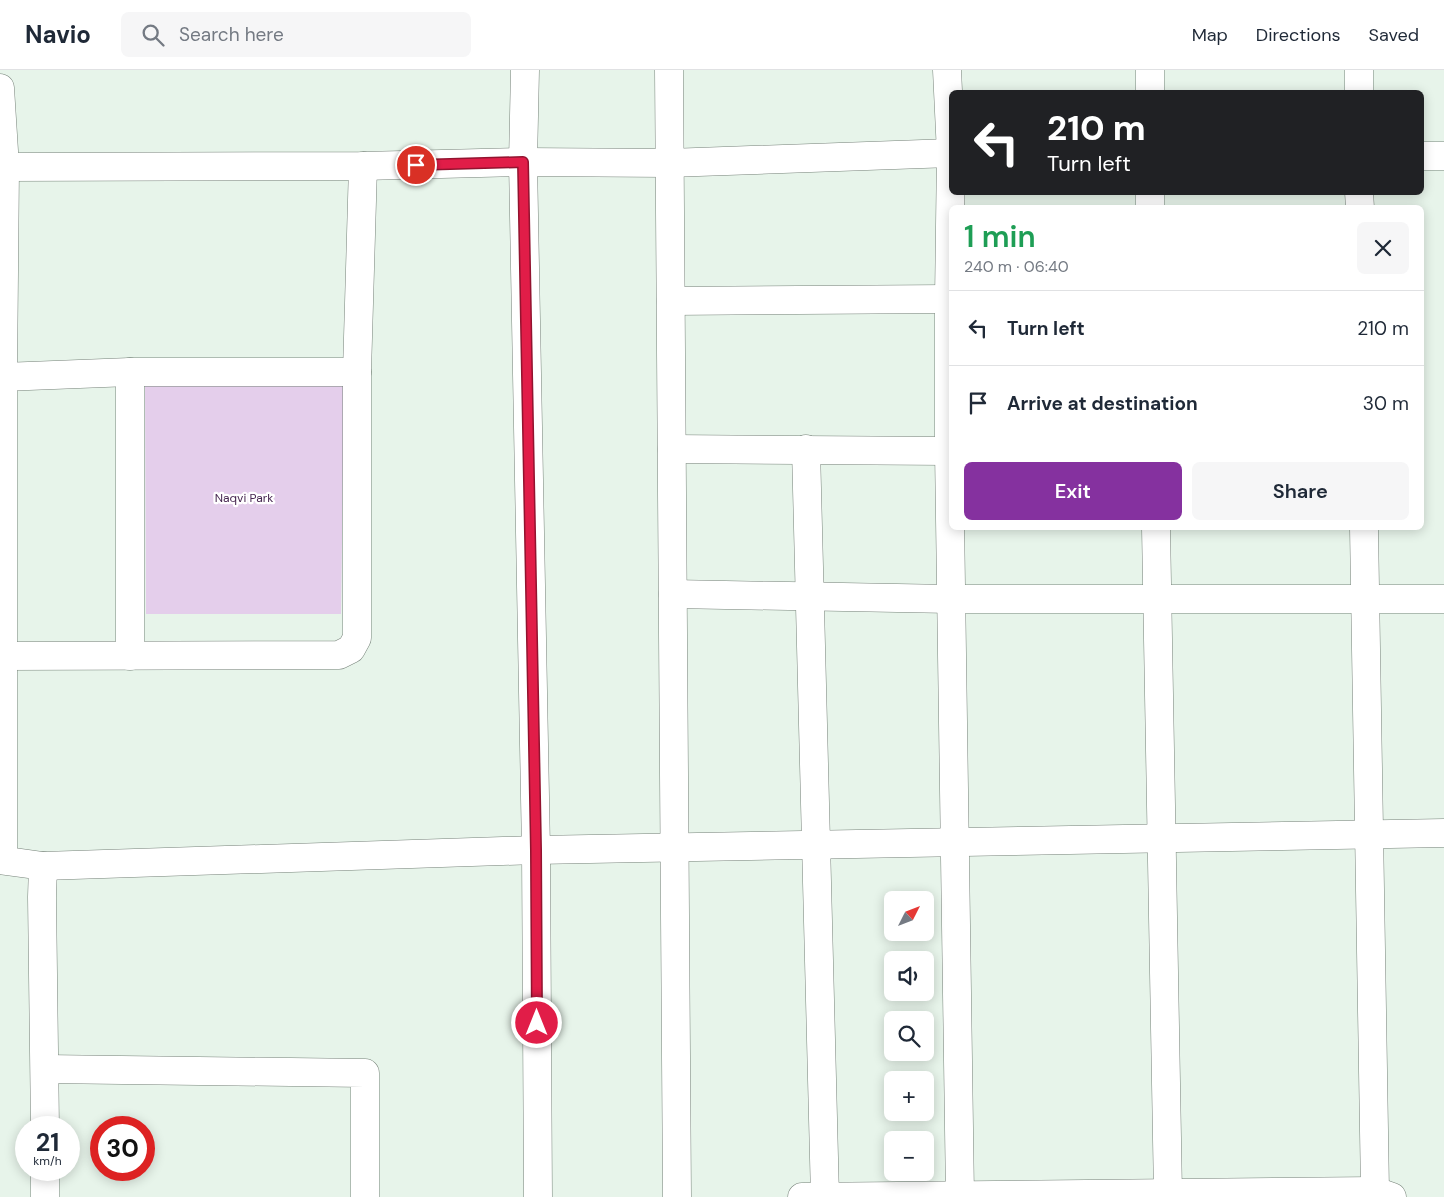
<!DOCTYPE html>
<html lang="en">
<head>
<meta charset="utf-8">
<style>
	:root { --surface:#fff; --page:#f6f6f7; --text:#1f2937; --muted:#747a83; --line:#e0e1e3; --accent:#85319f }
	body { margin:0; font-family:"DM Sans",sans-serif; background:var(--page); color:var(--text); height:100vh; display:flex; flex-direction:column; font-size:19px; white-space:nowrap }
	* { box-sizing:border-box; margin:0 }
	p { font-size:16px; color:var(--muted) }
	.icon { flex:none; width:28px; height:28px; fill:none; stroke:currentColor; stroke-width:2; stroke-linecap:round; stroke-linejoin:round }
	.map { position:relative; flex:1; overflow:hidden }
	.details { position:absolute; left:949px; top:135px; width:475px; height:325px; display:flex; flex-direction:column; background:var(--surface); border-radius:8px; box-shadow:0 2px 12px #0003 }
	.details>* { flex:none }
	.banner { position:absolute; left:949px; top:20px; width:475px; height:105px; border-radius:8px; box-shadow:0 2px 12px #0003; background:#202124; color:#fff; overflow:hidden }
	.needle { width:32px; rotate:48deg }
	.buttons { position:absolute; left:884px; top:821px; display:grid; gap:10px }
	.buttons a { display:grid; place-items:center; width:50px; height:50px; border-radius:8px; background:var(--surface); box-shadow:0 2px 12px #0003; font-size:25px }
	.speed { position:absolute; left:15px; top:1046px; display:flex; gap:10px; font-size:25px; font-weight:700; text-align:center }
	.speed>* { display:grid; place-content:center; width:65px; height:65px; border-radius:50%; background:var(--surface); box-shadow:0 2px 12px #0003; line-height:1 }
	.speed small { font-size:12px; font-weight:400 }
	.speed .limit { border:8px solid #d22; background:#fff; color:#111 }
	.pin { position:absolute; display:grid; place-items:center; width:42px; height:42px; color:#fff; margin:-21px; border:2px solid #fff; border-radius:50%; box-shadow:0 1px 5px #0007 }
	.me { position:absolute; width:55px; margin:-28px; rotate:0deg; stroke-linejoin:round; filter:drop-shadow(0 0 4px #0008) }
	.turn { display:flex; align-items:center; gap:18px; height:105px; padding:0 15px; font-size:22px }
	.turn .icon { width:65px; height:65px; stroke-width:2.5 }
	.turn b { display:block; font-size:35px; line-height:42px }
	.round { display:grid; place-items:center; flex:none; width:52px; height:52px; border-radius:8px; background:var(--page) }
	.overview { display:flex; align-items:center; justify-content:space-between; height:85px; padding:0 15px }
	h1 { font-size:30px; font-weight:600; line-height:38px; color:#1e9e55 }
	.primary-button { display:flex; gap:10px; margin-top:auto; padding:10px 15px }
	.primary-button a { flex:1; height:58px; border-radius:8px; background:var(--accent); color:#fff; font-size:20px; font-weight:600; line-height:58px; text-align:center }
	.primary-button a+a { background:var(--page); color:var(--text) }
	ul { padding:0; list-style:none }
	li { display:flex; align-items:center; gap:15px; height:75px; padding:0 15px; border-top:1px solid var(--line) }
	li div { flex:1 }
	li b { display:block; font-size:19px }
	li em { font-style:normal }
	header { display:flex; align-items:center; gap:30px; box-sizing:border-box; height:70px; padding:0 25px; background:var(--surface); border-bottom:1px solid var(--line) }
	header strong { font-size:24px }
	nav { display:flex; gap:28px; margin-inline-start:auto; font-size:18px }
	.search { width:350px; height:45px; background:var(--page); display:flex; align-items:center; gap:12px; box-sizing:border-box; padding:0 18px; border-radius:8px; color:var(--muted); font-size:19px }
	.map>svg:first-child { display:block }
</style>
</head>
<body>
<header>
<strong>Navio</strong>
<div class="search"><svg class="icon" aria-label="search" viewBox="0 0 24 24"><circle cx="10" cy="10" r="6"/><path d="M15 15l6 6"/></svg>Search here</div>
<nav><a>Map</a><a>Directions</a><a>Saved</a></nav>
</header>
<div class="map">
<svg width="1444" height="1127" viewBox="0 0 1444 1127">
	<rect width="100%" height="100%" fill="#e7f4ea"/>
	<path fill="#e4ceeb" d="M 145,311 L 344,313 L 341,544 L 146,544 Z"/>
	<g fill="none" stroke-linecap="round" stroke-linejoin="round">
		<defs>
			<g id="minor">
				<path d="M 525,0 L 523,92 L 536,780 L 538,1127"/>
				<path d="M 669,0 L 677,1127"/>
				<path d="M 947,0 L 951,83 L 949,229 L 949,381 L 960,1126"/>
				<path d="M 0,18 L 5,97 L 3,307 L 3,790"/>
				<path d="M 1150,22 L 1150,0"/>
				<path d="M 1359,22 L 1359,0"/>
				<path d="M 1421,86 L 1444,86"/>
				<path d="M 5,97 L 363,96 L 523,92 L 669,93 L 951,83"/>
				<path d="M 1150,122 L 1150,138"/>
				<path d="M 1359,122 L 1360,138"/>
				<path d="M 671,231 L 949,229"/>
				<path d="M 130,302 L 130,586"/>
				<path d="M 3,307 L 130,302 L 357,302"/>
				<path d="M 672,379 L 949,381"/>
				<path d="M 806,379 L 825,1127"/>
				<path d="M 1156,458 L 1168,1124"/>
				<path d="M 1364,458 L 1375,1121"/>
				<path d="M 673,524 L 951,529 L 1444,529"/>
				<path d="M 3,586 L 339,585 L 351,579 L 357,568 L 357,302 L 363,96"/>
				<path d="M 0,790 L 43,796 L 536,780 L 1444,763"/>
				<path d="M 43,796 L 42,827 L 45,1058"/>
				<path d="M 45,999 L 365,1003 L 365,1127"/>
				<path d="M 45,1100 L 45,1127"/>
				<path d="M 802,1127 L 1375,1121 L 1392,1127"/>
			</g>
		</defs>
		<use href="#minor" stroke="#77837a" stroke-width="29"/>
		<use href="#minor" stroke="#fff" stroke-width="28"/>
	</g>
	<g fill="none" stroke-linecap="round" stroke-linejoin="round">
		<defs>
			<path id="route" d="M 416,95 L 523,92 L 536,780 L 537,953"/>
		</defs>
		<use href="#route" stroke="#92132f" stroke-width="12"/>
		<use href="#route" stroke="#e11d48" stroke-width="9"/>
	</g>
	<g text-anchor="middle" stroke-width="4.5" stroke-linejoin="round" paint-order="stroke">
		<g font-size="12" fill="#462650" stroke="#fff">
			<text x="244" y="432">Naqvi Park</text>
		</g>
	</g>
</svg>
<div class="buttons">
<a><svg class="needle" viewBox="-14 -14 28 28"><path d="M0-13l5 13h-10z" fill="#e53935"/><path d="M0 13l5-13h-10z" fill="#747a83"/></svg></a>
<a><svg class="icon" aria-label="sound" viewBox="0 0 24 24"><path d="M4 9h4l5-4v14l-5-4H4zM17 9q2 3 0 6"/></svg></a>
<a><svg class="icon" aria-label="search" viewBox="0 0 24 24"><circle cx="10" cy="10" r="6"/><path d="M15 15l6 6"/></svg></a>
<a>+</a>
<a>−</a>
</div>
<div class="speed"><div>21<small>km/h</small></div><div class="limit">30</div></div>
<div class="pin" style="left:416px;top:95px;background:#d93025"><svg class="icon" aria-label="arrive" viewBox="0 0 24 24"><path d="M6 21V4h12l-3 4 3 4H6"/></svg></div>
<svg class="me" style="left:537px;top:953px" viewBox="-20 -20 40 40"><circle r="17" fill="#e11d48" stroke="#fff" stroke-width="3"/><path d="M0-11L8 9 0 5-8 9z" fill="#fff"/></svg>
<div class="banner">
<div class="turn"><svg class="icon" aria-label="left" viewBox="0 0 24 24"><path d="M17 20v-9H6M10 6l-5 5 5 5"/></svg><div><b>210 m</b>Turn left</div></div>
</div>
<section class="details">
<div class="overview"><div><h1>1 min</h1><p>240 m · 06:40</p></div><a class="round"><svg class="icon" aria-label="close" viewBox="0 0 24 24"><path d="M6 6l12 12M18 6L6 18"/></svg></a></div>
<ul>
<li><svg class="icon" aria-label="left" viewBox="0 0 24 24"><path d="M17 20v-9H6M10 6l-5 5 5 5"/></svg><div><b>Turn left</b></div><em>210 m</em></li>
<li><svg class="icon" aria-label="arrive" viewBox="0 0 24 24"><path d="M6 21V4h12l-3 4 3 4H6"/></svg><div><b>Arrive at destination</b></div><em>30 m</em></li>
</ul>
<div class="primary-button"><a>Exit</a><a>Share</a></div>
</section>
</div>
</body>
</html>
